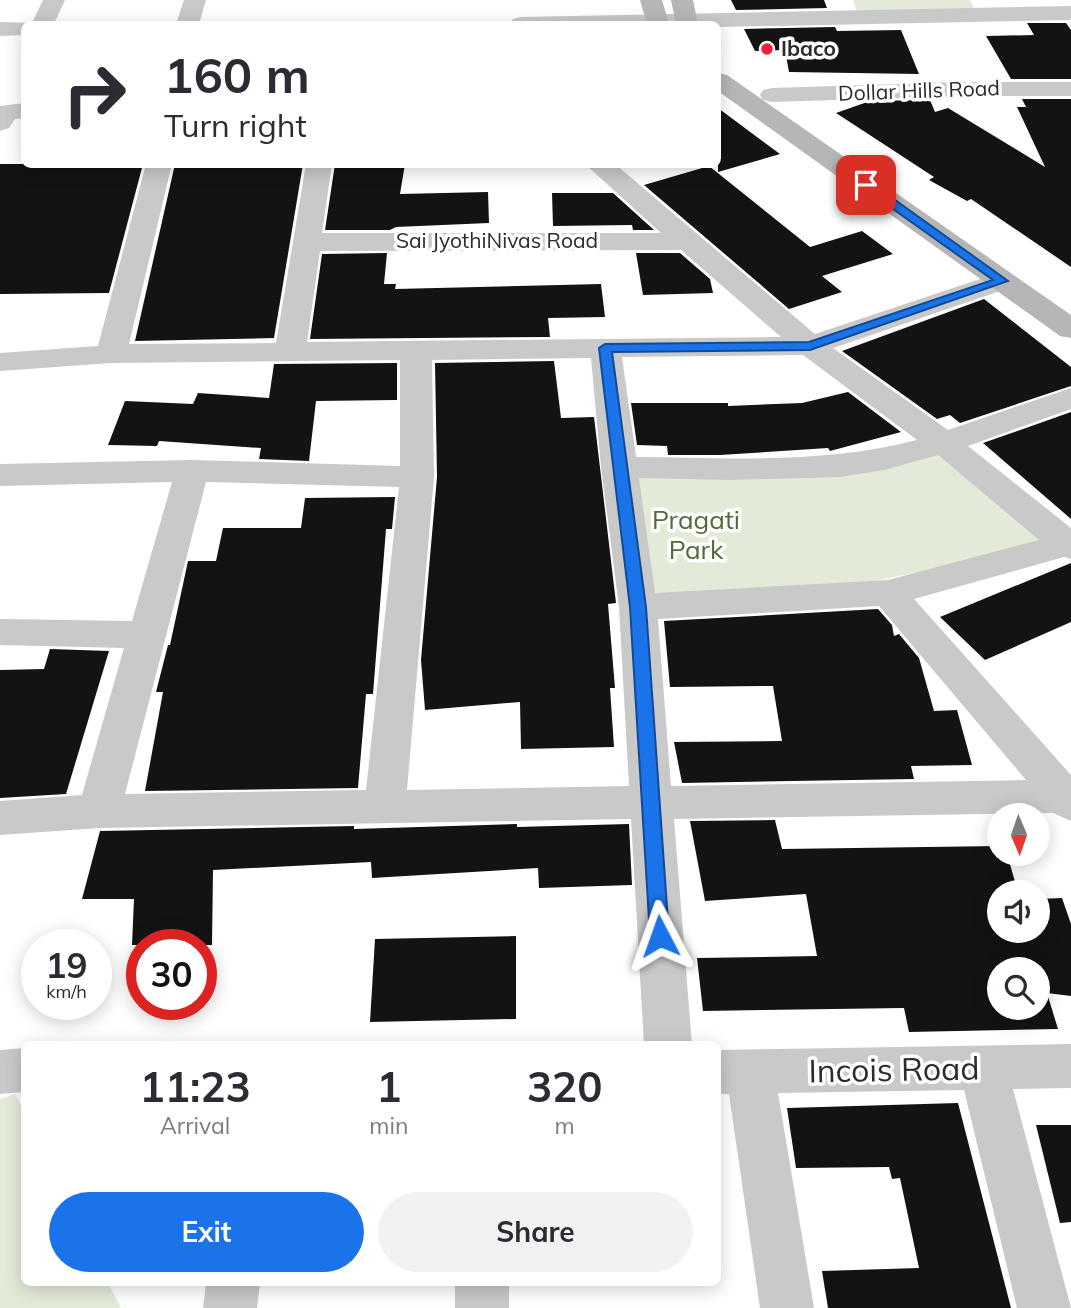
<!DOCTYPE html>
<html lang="en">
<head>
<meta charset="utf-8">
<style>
	:root { --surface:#fff; --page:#f2f2f3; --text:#2b2b33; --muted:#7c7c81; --accent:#1a73e8 }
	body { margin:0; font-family:Mulish,sans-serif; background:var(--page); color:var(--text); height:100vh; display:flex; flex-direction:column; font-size:26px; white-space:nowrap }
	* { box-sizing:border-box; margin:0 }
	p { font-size:23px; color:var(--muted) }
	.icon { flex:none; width:38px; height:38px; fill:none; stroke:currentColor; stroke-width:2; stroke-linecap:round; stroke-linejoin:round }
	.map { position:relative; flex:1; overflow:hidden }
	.sheet { position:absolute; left:21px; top:1041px; width:700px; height:245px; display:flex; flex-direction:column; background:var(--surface); border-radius:10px; box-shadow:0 4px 18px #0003 }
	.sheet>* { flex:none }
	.top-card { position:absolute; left:21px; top:21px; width:700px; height:147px; border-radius:10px; box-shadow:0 4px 18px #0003; background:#fff; color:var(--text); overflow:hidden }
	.needle { width:46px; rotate:178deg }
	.buttons { position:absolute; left:987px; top:803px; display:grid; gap:14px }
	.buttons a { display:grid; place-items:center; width:63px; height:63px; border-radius:50%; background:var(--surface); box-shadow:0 4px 18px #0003; font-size:35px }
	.speed { position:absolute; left:21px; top:929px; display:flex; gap:14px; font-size:35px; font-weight:700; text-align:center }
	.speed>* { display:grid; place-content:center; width:91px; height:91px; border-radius:50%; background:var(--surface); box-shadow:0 4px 18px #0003; line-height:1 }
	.speed small { font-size:18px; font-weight:400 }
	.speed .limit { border:10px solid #d22; background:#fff; color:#111 }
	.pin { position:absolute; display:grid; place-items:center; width:60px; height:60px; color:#fff; margin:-30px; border-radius:14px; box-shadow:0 4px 10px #0006 }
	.me { position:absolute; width:77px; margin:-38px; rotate:356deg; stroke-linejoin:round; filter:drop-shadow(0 0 5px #0008) }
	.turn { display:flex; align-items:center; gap:24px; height:147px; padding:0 28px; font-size:32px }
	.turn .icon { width:91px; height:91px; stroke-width:2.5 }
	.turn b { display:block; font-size:49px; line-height:60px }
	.eta { display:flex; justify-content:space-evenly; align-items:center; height:119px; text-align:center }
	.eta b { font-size:42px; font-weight:700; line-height:49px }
	.primary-button { display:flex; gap:14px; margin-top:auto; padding:14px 28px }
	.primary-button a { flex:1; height:80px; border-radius:42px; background:var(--accent); color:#fff; font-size:28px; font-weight:700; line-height:80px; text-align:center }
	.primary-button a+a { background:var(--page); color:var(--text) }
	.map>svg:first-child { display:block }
</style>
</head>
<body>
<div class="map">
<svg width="1071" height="1308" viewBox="0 0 1071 1308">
	<rect width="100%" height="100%" fill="#fff"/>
	<g fill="#e3ebd8">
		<path d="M 853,0 L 970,0 L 976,11 L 857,12 Z"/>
		<path d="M 934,451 L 1041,541 L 966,563 L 874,581 L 648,600 L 633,476 Z"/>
		<path d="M 15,1094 L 24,1113 L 24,1283 L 108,1283 L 121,1308 L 0,1308 L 0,1099 Z"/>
	</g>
	<g fill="#131313" fill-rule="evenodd">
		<path d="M 731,0 L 824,0 L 827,8 L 736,10 Z"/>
		<path d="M 1027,23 L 1066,23 L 1071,30 L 1071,79 L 1011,79 L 986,36 L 1034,35 Z"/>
		<path d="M 835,27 L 837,31 L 901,30 L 919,74 L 789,72 L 785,50 L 755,51 L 744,29 Z"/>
		<path d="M 1022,99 L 1071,99 L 1071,267 L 971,199 L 967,201 L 929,180 L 934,177 L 836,113 L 870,101 L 930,100 L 935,112 L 948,108 L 1045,167 L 1017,107 L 1026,107 Z"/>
		<path d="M 718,108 L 780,154 L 718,172 Z"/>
		<path d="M 0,164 L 143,164 L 109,293 L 0,294 Z"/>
		<path d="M 175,164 L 303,164 L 274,338 L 135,341 Z"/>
		<path d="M 335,164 L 405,164 L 400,194 L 488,192 L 489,223 L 396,227 L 390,230 L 325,230 Z"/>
		<path d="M 709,166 L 810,247 L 862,231 L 893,254 L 822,276 L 842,292 L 789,309 L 644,185 Z"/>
		<path d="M 552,193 L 613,193 L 654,230 L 633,230 L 632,225 L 553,226 Z"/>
		<path d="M 387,253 L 384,284 L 396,284 L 395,289 L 601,284 L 605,317 L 548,318 L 550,337 L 310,339 L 322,254 Z"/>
		<path d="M 636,253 L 680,253 L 710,279 L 713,293 L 643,295 Z"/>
		<path d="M 984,299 L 1071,367 L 1071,386 L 960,423 L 950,415 L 937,419 L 842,351 Z"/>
		<path d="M 554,361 L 561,418 L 594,417 L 616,603 L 608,604 L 615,688 L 610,688 L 614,747 L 521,749 L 520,702 L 425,710 L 421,660 L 437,477 L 435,363 Z"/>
		<path d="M 397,363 L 397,400 L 316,401 L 309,461 L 259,459 L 261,448 L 159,441 L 157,446 L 108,445 L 125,401 L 193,404 L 198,393 L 269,398 L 274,364 Z"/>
		<path d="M 848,392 L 901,432 L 830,451 L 828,448 L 720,455 L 668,455 L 667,446 L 637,445 L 631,403 L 728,403 L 728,406 L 802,403 Z"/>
		<path d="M 1071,412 L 1071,519 L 983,443 Z"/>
		<path d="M 395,497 L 392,529 L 386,529 L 373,694 L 366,694 L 358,788 L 145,791 L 163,692 L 156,692 L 168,645 L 170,645 L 188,561 L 216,561 L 223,528 L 301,528 L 305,498 Z"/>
		<path d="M 1071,563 L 1071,622 L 985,660 L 940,617 Z"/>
		<path d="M 878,609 L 892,625 L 894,636 L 899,634 L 919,658 L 934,711 L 957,710 L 972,765 L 911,766 L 914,779 L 682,783 L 674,742 L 782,741 L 773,686 L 670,687 L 664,621 Z"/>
		<path d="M 50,649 L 109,651 L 66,794 L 0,798 L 0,670 L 44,669 Z"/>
		<path d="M 775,820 L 782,849 L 999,846 L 999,854 L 1007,854 L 1018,892 L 999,892 L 999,931 L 1038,931 L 1038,899 L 1062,898 L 1071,924 L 1071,996 L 1047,993 L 1058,1029 L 909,1032 L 904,1008 L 703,1011 L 697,958 L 817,956 L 806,894 L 705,901 L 690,821 ZM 999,970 L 1038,970 L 1038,1008 L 999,1008 Z"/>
		<path d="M 517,824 L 517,827 L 629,824 L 632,885 L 539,888 L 538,868 L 372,878 L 371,862 L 213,870 L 212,945 L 132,945 L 134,899 L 82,899 L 100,831 L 354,826 L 354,829 Z"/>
		<path d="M 516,936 L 516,1019 L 370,1022 L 375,939 Z"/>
		<path d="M 958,1103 L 1011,1308 L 828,1308 L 822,1271 L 919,1268 L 900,1178 L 892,1179 L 889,1167 L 796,1168 L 787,1108 Z"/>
		<path d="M 1036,1125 L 1071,1125 L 1071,1222 L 1060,1223 Z"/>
	</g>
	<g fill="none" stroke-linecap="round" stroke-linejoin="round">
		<g fill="#c9c9c9" fill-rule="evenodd">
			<path d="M 43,0 L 65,0 L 54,24 L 24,24 L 24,35 L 0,36 L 0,22 L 32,23 Z"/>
			<path d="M 184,0 L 206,0 L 199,24 L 176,24 Z"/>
			<path d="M 1071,6 L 1071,20 L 718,27 L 718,24 L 509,24 L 513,19 L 521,17 Z"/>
			<path d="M 959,82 L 1071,82 L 1071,96 L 959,96 L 772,102 L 763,100 L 760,95 L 763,90 L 772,88 Z"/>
			<path d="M 24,103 L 24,118 L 15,119 L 9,128 L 0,131 L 0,106 Z"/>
			<path d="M 146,164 L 172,164 L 129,344 L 276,343 L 306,164 L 332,164 L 322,233 L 661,233 L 585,164 L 615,164 L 815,334 L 992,275 L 1002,272 L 1012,275 L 1017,281 L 1012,287 L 833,348 L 948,430 L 1071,388 L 1071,409 L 968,446 L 1071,528 L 1071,559 L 1064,557 L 914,599 L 1071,775 L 1071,821 L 1053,813 L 674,819 L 692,1045 L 644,1045 L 631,819 L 99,828 L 0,835 L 0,801 L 82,795 L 124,648 L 0,645 L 0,619 L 132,621 L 172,482 L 0,486 L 0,464 L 192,460 L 400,466 L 400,360 L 111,363 L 0,371 L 0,353 L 98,346 ZM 681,250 L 781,337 L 307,342 L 320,251 ZM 803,355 L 917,440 C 826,464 730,458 636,457 L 622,357 ZM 591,358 L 601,467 L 619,607 L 629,786 L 407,790 L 434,477 L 432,360 ZM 938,455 L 1039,540 L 888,580 L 655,593 L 639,478 L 731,480 L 840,477 L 884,470 ZM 206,482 L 399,487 L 366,790 L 125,794 ZM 879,606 L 1026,780 L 671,786 L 658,619 Z"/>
			<path d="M 1071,1044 L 1071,1088 L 1013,1089 L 1071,1308 L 1017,1308 L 964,1090 L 778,1093 L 814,1308 L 760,1308 L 729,1094 L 718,1094 L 718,1050 Z"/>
			<path d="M 24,1048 L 24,1092 L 0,1094 L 0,1050 Z"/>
			<path d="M 206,1283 L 260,1283 L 257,1308 L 203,1308 Z"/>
			<rect x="455" y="1283" width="54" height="25"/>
		</g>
		<g fill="#b6b6b6" fill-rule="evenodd">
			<path d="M 640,0 L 662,0 L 669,24 L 647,24 Z"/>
			<path d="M 671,0 L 693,0 L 698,24 L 676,24 Z"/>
			<path d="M 718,73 L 727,75 L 1071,315 L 1071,338 L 1060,336 L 718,91 Z"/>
		</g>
	</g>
	<path fill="#1a73e8" stroke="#114b97" stroke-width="2" d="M 862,182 L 870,182 L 1008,281 L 810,350 L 612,352 L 646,607 L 669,936 L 666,942 L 660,944 L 653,942 L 650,936 L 630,607 L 599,348 L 605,344 L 809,342 L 993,280 L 862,187 Z"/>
	<circle fill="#f21f38" stroke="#fff" stroke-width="2.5" cx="767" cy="49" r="7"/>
	<g text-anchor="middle" stroke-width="7" stroke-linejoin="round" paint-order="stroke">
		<g font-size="21" font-weight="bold" fill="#2c2c2c" stroke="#fff" text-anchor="start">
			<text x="781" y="56">Ibaco</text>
		</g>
		<g font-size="21" fill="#2c2c2c" stroke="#fff">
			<text transform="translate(919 91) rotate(-2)" y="7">Dollar Hills Road</text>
			<text x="497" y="248">Sai JyothiNivas Road</text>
		</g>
		<g font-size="26" fill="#516a37" stroke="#fff">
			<text x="696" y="529">Pragati<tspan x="696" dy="30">Park</tspan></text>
		</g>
		<g font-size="32" fill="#2c2c2c" stroke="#fff">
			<text transform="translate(894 1070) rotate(-1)" y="11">Incois Road</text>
		</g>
	</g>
</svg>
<div class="buttons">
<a><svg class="needle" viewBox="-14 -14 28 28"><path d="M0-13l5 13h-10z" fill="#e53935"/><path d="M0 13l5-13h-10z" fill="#7c7c81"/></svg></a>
<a><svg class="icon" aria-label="sound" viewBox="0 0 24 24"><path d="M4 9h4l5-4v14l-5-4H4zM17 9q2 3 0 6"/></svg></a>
<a><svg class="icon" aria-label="search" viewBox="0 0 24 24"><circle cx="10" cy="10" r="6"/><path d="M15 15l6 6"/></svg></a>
</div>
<div class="speed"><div>19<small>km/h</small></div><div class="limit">30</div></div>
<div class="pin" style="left:866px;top:185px;background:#d93025"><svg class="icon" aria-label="arrive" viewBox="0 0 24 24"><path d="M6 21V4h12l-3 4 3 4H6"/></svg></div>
<svg class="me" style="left:660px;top:936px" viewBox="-20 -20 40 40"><path d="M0-17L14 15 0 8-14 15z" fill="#1a73e8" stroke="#fff" stroke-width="4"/></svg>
<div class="top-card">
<div class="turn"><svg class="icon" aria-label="right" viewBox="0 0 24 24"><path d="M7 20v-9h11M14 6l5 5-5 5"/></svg><div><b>160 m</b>Turn right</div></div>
</div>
<section class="sheet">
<div class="eta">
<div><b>11:23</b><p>Arrival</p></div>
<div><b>1</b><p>min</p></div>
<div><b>320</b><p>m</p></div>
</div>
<div class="primary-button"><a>Exit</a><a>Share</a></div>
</section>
</div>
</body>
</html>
